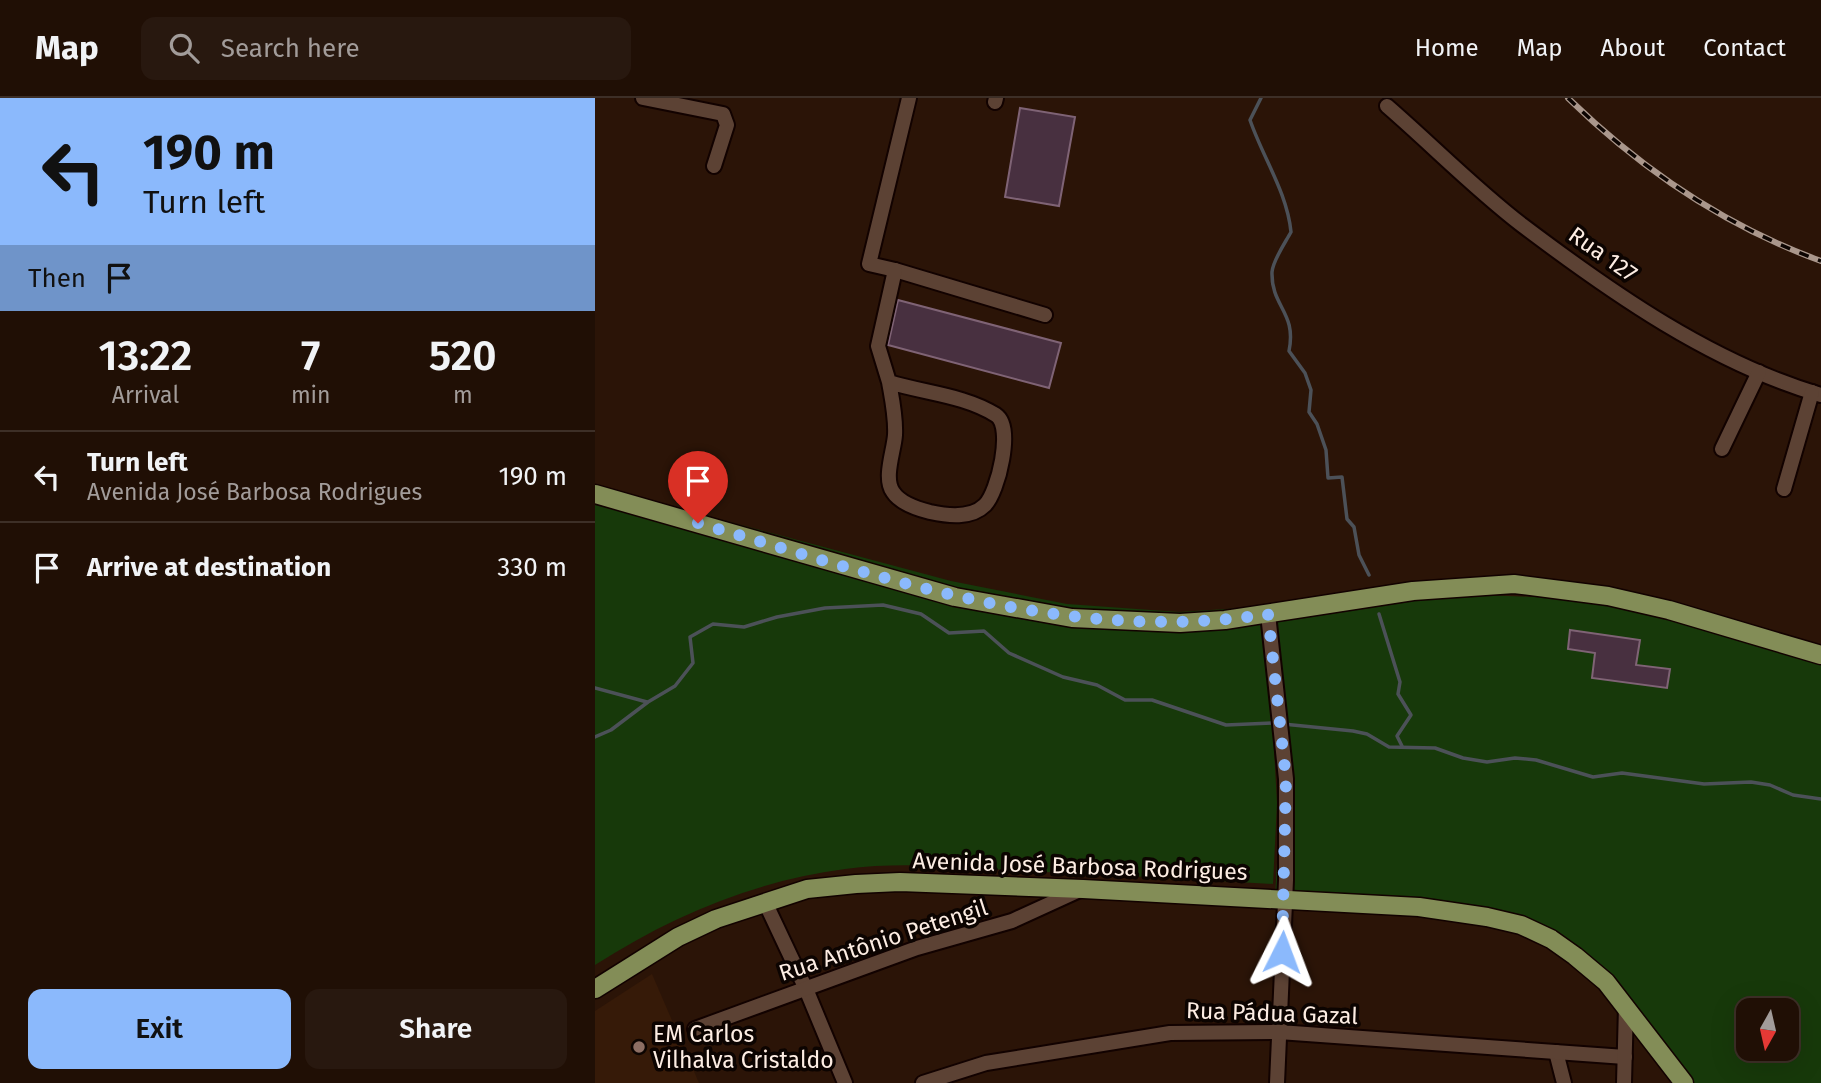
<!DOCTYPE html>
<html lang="en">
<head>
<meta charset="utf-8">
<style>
	:root { --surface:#200f05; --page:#28180f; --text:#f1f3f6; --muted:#a29c9a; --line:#3d2f27; --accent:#8bb9fc }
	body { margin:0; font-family:"Fira Sans",sans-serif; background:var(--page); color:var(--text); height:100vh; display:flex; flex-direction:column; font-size:26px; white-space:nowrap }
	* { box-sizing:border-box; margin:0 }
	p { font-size:23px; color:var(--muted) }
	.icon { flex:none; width:38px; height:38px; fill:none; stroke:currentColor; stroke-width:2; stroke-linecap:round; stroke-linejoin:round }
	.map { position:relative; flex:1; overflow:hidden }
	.panel { display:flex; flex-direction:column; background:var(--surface); width:595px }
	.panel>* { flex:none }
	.guide { background:#8bb9fc; color:#111; overflow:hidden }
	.needle { width:46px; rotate:188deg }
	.controls { position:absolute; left:1141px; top:900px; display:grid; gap:14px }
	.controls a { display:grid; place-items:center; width:63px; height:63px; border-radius:14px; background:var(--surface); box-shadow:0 7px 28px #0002,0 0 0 2px var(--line); font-size:35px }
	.pin { position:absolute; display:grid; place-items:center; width:60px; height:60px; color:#fff; margin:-72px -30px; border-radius:50% 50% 50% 0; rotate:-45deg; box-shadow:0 0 7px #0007 }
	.pin .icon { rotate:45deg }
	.me { position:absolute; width:77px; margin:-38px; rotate:3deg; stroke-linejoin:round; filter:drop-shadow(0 0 5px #0008) }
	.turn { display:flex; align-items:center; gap:24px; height:147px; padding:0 28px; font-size:32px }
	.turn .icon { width:91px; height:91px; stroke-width:2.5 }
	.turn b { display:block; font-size:49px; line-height:60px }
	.then { display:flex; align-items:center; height:66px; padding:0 28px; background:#0003; gap:14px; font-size:26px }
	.eta { display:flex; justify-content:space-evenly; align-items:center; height:119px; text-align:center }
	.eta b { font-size:42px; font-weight:600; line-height:49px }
	.primary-button { display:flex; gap:14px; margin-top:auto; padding:14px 28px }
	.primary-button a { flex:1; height:80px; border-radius:14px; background:var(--accent); color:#111; font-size:28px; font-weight:600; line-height:80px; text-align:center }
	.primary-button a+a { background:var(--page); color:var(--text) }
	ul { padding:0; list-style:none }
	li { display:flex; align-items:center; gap:21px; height:91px; padding:0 28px; border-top:2px solid var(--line) }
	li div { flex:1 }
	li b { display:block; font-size:26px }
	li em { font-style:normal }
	header { display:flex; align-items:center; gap:42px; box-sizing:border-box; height:98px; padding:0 35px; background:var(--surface); border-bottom:2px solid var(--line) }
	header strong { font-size:33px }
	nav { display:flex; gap:38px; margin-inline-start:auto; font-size:24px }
	.search { width:490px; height:63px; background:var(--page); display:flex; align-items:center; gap:18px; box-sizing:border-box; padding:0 24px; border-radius:14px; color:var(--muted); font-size:26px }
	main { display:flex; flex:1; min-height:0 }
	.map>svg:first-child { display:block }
</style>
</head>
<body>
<header>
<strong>Map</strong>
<div class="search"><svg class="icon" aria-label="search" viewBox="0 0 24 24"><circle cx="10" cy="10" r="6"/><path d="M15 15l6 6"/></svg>Search here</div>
<nav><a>Home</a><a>Map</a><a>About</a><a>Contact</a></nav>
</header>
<main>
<section class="panel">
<div class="guide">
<div class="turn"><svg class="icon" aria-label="left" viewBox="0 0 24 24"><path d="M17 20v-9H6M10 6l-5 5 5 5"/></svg><div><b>190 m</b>Turn left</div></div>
<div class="then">Then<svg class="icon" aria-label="arrive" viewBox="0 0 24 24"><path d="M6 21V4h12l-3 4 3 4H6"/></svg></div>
</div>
<div class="eta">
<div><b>13:22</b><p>Arrival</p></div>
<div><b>7</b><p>min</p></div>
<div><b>520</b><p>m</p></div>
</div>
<ul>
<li><svg class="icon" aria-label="left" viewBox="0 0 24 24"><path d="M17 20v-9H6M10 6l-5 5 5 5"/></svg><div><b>Turn left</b><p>Avenida José Barbosa Rodrigues</p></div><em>190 m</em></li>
<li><svg class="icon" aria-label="arrive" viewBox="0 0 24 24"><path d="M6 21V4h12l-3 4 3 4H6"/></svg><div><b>Arrive at destination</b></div><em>330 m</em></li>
</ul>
<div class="primary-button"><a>Exit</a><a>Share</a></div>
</section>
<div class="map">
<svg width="1226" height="985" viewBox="0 0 1226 985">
	<rect width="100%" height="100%" fill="#2b1407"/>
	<path fill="#361a08" d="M 57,876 L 104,985 L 0,985 L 0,913 Z"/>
	<path fill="#17390a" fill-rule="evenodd" d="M 0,388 L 356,483 L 472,506 L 584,514 L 867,496 L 963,500 L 1010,506 L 1067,518 L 1226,565 L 1226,985 L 1079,985 L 1010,886 L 930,829 L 680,799 C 683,744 688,688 678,633 L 682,705 L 678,786 C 595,781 512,777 429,773 C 370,770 309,763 250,771 C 159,783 76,818 0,867 ZM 1153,912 L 1192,912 L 1192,950 L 1153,950 Z"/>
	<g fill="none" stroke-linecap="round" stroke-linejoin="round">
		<g stroke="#4c5158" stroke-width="3.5">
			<path d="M 666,0 L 655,22 C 668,60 692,94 696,134 C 690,145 678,162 677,174 C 676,209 702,214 694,253 L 710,275 L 716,292 L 714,314 L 722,326 L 731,352 L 733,380 L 747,379 L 752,421 L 759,429 L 764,457 L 774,477"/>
			<path d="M 784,516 L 805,584 L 803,596 L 816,617 L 802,638 L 807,648"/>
			<path d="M 0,590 L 52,604"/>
			<path d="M 688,626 L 758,633 L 772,636 L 794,649 L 840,650 L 868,660 L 892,664 L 920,660 L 941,662 L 998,679 L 1027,675 L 1109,686 L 1156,684 L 1175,687 L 1198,697 L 1226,701"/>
			<path d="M 0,639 L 16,632 L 53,604 L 80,588 L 98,565 L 95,539 L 118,526 L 149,529 L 182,519 L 230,510 L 288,507 L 326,516 L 354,535 L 389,533 L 414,555 L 468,579 L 502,587 L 530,602 L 557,602 L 631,627 L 680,625"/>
		</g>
	</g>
	<g fill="#483040" stroke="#7f6375" stroke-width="2">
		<path d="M 425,10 L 480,19 L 464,108 L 410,99 Z"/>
		<path d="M 303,202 L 466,245 L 454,290 L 293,247 Z"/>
		<path d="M 975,532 L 1045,542 L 1041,567 L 1075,571 L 1072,590 L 997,580 L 1000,555 L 973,551 Z"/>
	</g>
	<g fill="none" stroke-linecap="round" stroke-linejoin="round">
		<defs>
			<g id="minor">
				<path d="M 48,0 L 128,16 L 132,27 L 119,68"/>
				<path d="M 400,4 L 401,0"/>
				<path d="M 792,8 C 837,47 880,91 927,127 C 1017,195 1117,265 1226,297"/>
				<path d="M 300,172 L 450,217"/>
				<path d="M 294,284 C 297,301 301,319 300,337 C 299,353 288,380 298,394 C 305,405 323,411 335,414 C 353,418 376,421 390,407 C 403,394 419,329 401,317 C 369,297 329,295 294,284 L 283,248 L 300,172 L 274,166 L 314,0"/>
				<path d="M 1127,351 L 1164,274"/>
				<path d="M 1189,391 L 1217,294"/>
				<path d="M 673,516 L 691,681 L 691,782 L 682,985"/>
				<path d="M 170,804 L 211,891 L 250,985"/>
				<path d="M 100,931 L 322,850 L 417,823 L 487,791"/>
				<path d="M 961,954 L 969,985"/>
				<path d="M 328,985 L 391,965 L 575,935 L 684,934 L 1030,959"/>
				<path d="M 1029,985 L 1031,908"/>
			</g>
			<g id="major">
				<path d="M 0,396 L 360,499 L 477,520 L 585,525 L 630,522 L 818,493 L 919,486 L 1013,498 L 1074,512 L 1226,557"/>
				<path d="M 0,891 L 83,839 L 121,821 L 212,791 L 261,786 L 305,784 L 488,791 L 824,809 L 892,819 L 926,827 L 956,841 L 980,858 L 1011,884 L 1089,985"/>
			</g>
		</defs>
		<use href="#minor" stroke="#120200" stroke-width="18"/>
		<use href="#major" stroke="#120200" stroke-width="21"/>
		<use href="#minor" stroke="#5c4234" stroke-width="14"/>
		<use href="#major" stroke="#838d57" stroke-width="18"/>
		<defs>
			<path id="rail" d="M 973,0 C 1046,71 1130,128 1226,163"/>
		</defs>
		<use href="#rail" stroke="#aa978c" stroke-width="6"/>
		<use href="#rail" stroke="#0c0401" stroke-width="3.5" stroke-dasharray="10" stroke-linecap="butt"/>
	</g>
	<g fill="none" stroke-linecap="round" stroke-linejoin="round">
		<path stroke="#8bb9fc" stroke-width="12" stroke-dasharray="0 21.6" d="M 103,425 C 290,480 475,547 673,516 L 691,681 L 687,854"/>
	</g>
	<circle fill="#8d6e63" stroke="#0c0401" stroke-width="2.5" cx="44" cy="949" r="7"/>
	<g text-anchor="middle" stroke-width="7" stroke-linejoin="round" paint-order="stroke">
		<g font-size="23" fill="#fdede3" stroke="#0c0401">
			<text transform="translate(1008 156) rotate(35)" y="8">Rua 127</text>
			<text transform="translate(485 768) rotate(2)" y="8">Avenida José Barbosa Rodrigues</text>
			<text transform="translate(288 842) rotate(-18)" y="8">Rua Antônio Petengil</text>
			<text transform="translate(677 915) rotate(2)" y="8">Rua Pádua Gazal</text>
		</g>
		<g font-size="23" fill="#fdede3" stroke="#0c0401" text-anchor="start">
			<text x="58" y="944">EM Carlos<tspan x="58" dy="26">Vilhalva Cristaldo</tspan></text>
		</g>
	</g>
</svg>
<div class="controls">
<a><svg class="needle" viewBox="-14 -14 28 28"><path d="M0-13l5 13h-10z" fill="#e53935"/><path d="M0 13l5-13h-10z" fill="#a29c9a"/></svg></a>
</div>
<div class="pin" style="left:103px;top:425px;background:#d93025"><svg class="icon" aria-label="arrive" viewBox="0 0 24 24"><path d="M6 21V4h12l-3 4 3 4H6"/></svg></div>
<svg class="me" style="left:687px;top:854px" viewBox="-20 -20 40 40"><path d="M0-17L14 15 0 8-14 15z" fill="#8bb9fc" stroke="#fff" stroke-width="4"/></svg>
</div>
</main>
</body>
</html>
